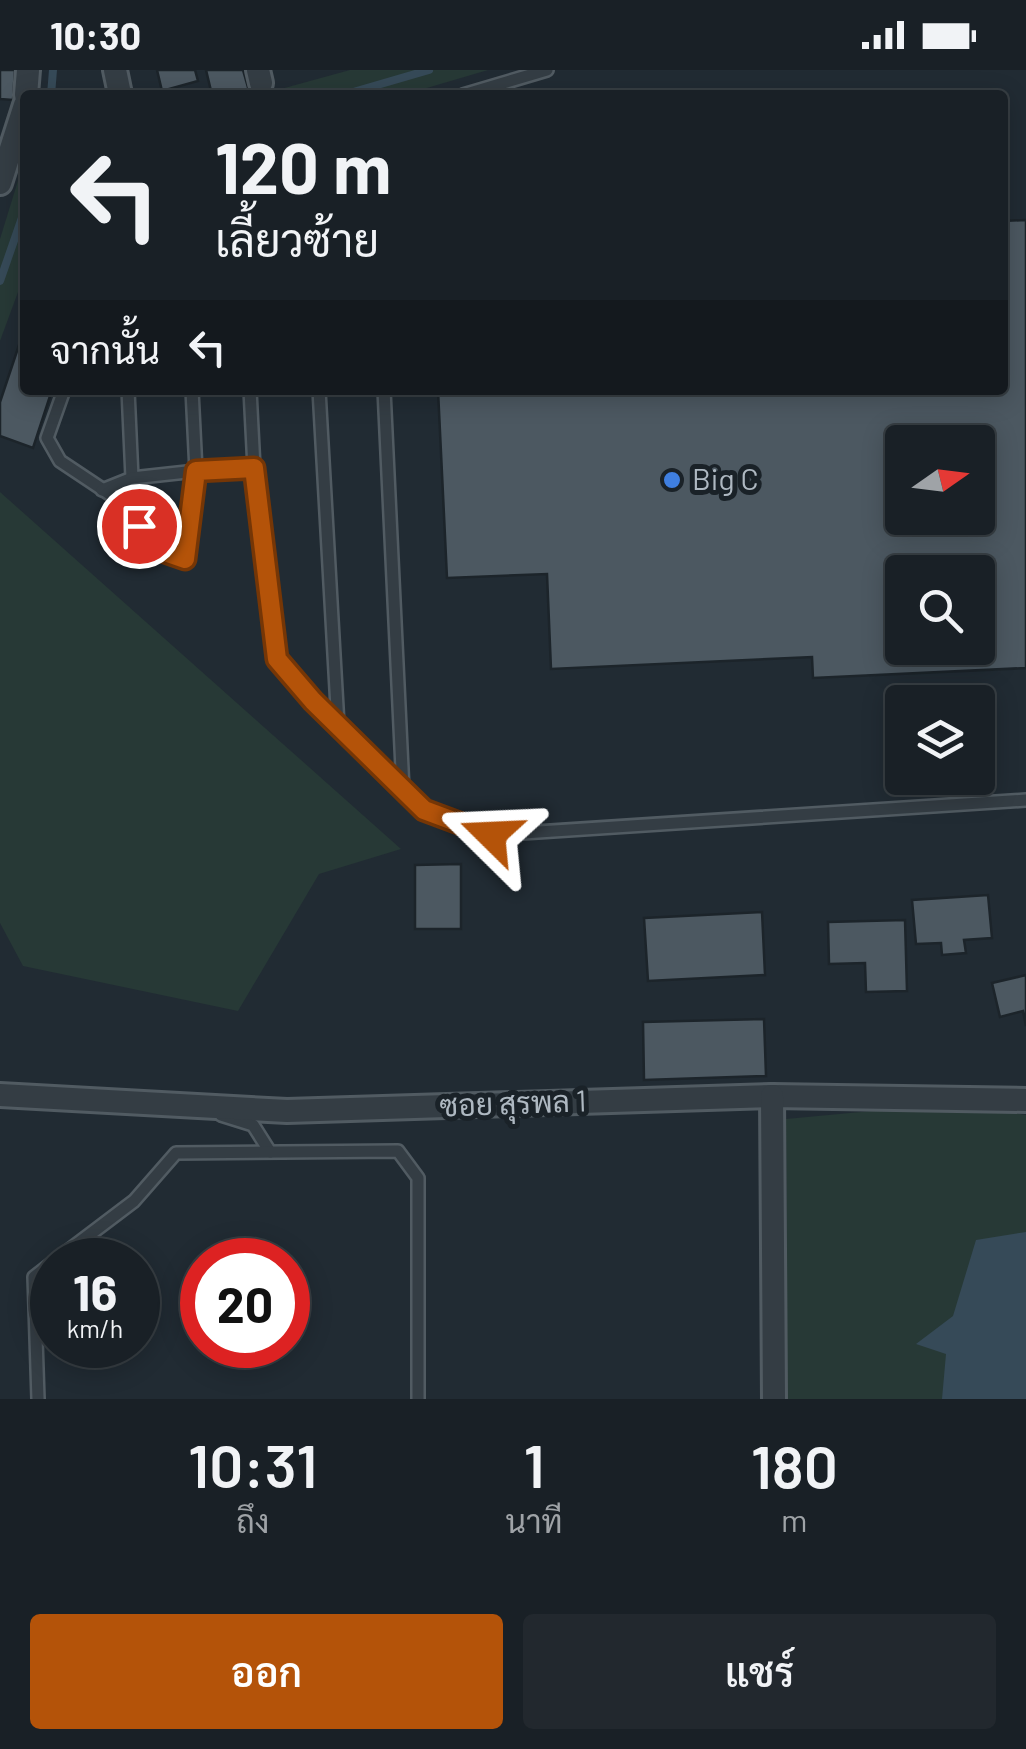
<!DOCTYPE html>
<html lang="th">
<head>
<meta charset="utf-8">
<style>
	:root { --surface:#192026; --page:#22282e; --text:#f1f3f6; --muted:#9fa3a7; --line:#373e43; --accent:#b45309 }
	body { margin:0; font-family:Barlow,Sarabun,sans-serif; background:var(--page); color:var(--text); height:100vh; display:flex; flex-direction:column; font-size:38px; white-space:nowrap }
	* { box-sizing:border-box; margin:0 }
	p { font-size:32px; color:var(--muted) }
	.icon { flex:none; width:55px; height:55px; fill:none; stroke:currentColor; stroke-width:2; stroke-linecap:round; stroke-linejoin:round }
	.map { position:relative; height:1329px; overflow:hidden }
	.details { display:flex; flex-direction:column; background:var(--surface); flex:1 }
	.details>* { flex:none }
	.guide { position:absolute; left:20px; top:20px; width:988px; height:305px; border-radius:10px; box-shadow:0 5px 25px #0003,0 0 0 2px var(--line); background:#192026; color:var(--text); overflow:hidden }
	.needle { width:65px; rotate:76deg }
	.controls { position:absolute; left:885px; top:355px; display:grid; gap:20px }
	.controls a { display:grid; place-items:center; width:110px; height:110px; border-radius:10px; background:var(--surface); box-shadow:0 5px 25px #0003,0 0 0 2px var(--line); font-size:50px }
	.speed { position:absolute; left:30px; top:1168px; display:flex; gap:20px; font-size:50px; font-weight:700; text-align:center }
	.speed>* { display:grid; place-content:center; width:130px; height:130px; border-radius:50%; background:var(--surface); box-shadow:0 5px 25px #0003,0 0 0 2px var(--line); line-height:1 }
	.speed small { font-size:25px; font-weight:400 }
	.speed .limit { border:15px solid #d22; background:#fff; color:#111 }
	.pin { position:absolute; display:grid; place-items:center; width:85px; height:85px; color:#fff; margin:-42px; border:5px solid #fff; border-radius:50%; box-shadow:0 2px 10px #0007 }
	.me { position:absolute; width:110px; margin:-55px; rotate:291deg; stroke-linejoin:round; filter:drop-shadow(0 0 8px #0008) }
	.turn { display:flex; align-items:center; gap:35px; height:210px; padding:0 30px; font-size:45px }
	.turn .icon { width:130px; height:130px; stroke-width:2.5 }
	.turn b { display:block; font-size:70px; line-height:85px }
	.then { display:flex; align-items:center; height:95px; padding:0 30px; background:#0003; gap:20px; font-size:38px }
	.eta { display:flex; justify-content:space-evenly; align-items:center; height:170px; text-align:center }
	.eta b { font-size:60px; font-weight:600; line-height:70px }
	.button { display:flex; gap:20px; margin-top:auto; padding:20px 30px }
	.button a { flex:1; height:115px; border-radius:10px; background:var(--accent); color:#fff; font-size:40px; font-weight:600; line-height:115px; text-align:center }
	.button a+a { background:var(--page); color:var(--text) }
	.status { display:flex; justify-content:space-between; align-items:center; height:70px; padding:0 50px; background:var(--surface); direction:ltr }
	.status svg { height:28px; fill:currentColor }
	.map>svg:first-child { display:block }
</style>
</head>
<body>
<div class="status"><b>10:30</b><svg viewBox="0 0 49 12"><path d="M0 12V9h3v3zM5 12V6h3v6zM10 12V3h3v9zM15 12V0h3v12zM26 1h20v11H26zM47 4h2v5h-2z"/></svg></div>
<div class="map">
<svg width="1026" height="1329" viewBox="0 0 1026 1329">
	<rect width="100%" height="100%" fill="#212b33"/>
	<g fill="#273936">
		<path d="M 350,0 L 488,0 L 403,25 L 259,25 Z"/>
		<path d="M 25,88 L 25,203 L 0,271 L 0,169 Z"/>
		<path d="M 0,422 L 401,779 L 319,804 L 238,941 L 23,896 L 0,853 Z"/>
		<path d="M 914,1037 L 984,1038 L 1026,1045 L 1026,1329 L 784,1329 L 787,1193 L 786,1049 Z"/>
	</g>
	<path fill="#364a58" d="M 1026,1162 L 1026,1329 L 942,1329 L 946,1284 L 916,1274 L 953,1246 L 976,1170 Z"/>
	<g fill="none" stroke-linecap="round" stroke-linejoin="round">
		<g stroke="#364a58" stroke-width="8">
			<path d="M 51,25 L 53,0"/>
			<path d="M 343,25 L 429,0"/>
			<path d="M 0,211 L 25,139"/>
		</g>
	</g>
	<g fill="#4c5861" stroke="#1c242a" stroke-width="2.5" fill-rule="evenodd">
		<path d="M 0,0 L 15,0 L 13,30 L 0,29 Z"/>
		<path d="M 157,0 L 195,0 L 198,11 L 162,21 Z"/>
		<path d="M 206,0 L 243,0 L 249,21 L 233,25 L 212,25 Z"/>
		<path d="M 1026,150 L 1026,598 L 813,608 L 812,587 L 551,599 L 547,504 L 447,508 L 438,320 L 1002,320 L 1002,151 ZM 902,372 L 978,372 L 978,448 L 902,448 ZM 902,502 L 978,502 L 978,578 L 902,578 Z"/>
		<path d="M 25,257 L 25,320 L 52,320 L 33,378 L 0,366 L 0,332 Z"/>
		<path d="M 461,794 L 461,859 L 415,859 L 415,795 Z"/>
		<path d="M 988,825 L 992,868 L 964,870 L 966,883 L 942,885 L 941,873 L 916,874 L 912,830 Z"/>
		<path d="M 762,842 L 765,905 L 648,911 L 644,848 Z"/>
		<path d="M 905,850 L 907,921 L 866,922 L 865,893 L 829,894 L 828,852 Z"/>
		<path d="M 1026,905 L 1026,956 L 1023,941 L 1000,947 L 992,913 Z"/>
		<path d="M 764,949 L 766,1006 L 644,1010 L 643,952 Z"/>
	</g>
	<g fill="none" stroke-linecap="round" stroke-linejoin="round">
		<defs>
			<g id="lane">
				<path d="M 463,25 L 547,0"/>
				<path d="M 64,320 L 47,368 L 60,391 L 120,431 L 159,481 L 185,489 L 196,401 L 254,398"/>
				<path d="M 128,320 L 132,408"/>
				<path d="M 250,320 L 254,398 L 277,589 L 313,631 L 424,739 L 491,765 L 1026,730"/>
				<path d="M 319,320 L 338,655"/>
				<path d="M 384,320 L 403,720"/>
				<path d="M 102,420 L 132,408 L 196,401 L 192,320"/>
				<path d="M 221,1045 L 253,1055 L 270,1082"/>
				<path d="M 56,1190 L 134,1131 L 176,1083 L 398,1081 L 418,1108 L 418,1329"/>
				<path d="M 38,1329 L 34,1207 L 52,1193"/>
			</g>
			<g id="street">
				<path d="M 115,0 L 120,24"/>
				<path d="M 258,0 L 261,13"/>
				<path d="M 26,25 L 28,0"/>
				<path d="M 0,113 L 25,35"/>
				<path d="M 0,1025 L 287,1041 L 772,1026 L 1026,1030"/>
				<path d="M 772,1026 L 774,1329"/>
			</g>
		</defs>
		<use href="#lane" stroke="#515b62" stroke-width="16"/>
		<use href="#street" stroke="#515b62" stroke-width="28"/>
		<use href="#lane" stroke="#343d44" stroke-width="11"/>
		<use href="#street" stroke="#343d44" stroke-width="22"/>
	</g>
	<g fill="none" stroke-linecap="round" stroke-linejoin="round">
		<defs>
			<path id="route" d="M 139,456 L 159,480 L 185,489 L 196,401 L 254,398 L 277,589 L 313,631 L 424,740 L 491,765"/>
		</defs>
		<use href="#route" stroke="#753606" stroke-width="25"/>
		<use href="#route" stroke="#b45309" stroke-width="18"/>
	</g>
	<circle fill="#3f7fe0" stroke="#1a2228" stroke-width="4" cx="672" cy="410" r="10"/>
	<g text-anchor="middle" stroke-width="10" stroke-linejoin="round" paint-order="stroke">
		<g font-size="30" fill="#aeb8c1" stroke="#1a2228" text-anchor="start">
			<text x="692" y="420">Big C</text>
		</g>
		<g font-size="30" fill="#aeb8c1" stroke="#1a2228">
			<text transform="translate(513 1034) rotate(-2)" y="10">ซอย สุรพล 1</text>
		</g>
	</g>
</svg>
<div class="controls">
<a><svg class="needle" viewBox="-14 -14 28 28"><path d="M0-13l5 13h-10z" fill="#e53935"/><path d="M0 13l5-13h-10z" fill="#9fa3a7"/></svg></a>
<a><svg class="icon" aria-label="search" viewBox="0 0 24 24"><circle cx="10" cy="10" r="6"/><path d="M15 15l6 6"/></svg></a>
<a><svg class="icon" aria-label="layers" viewBox="0 0 24 24"><path d="M12 4l9 5-9 5-9-5zM3 14l9 5 9-5"/></svg></a>
</div>
<div class="speed"><div>16<small>km/h</small></div><div class="limit">20</div></div>
<div class="pin" style="left:139px;top:456px;background:#d93025"><svg class="icon" aria-label="arrive" viewBox="0 0 24 24"><path d="M6 21V4h12l-3 4 3 4H6"/></svg></div>
<svg class="me" style="left:491px;top:765px" viewBox="-20 -20 40 40"><path d="M0-17L14 15 0 8-14 15z" fill="#b45309" stroke="#fff" stroke-width="4"/></svg>
<div class="guide">
<div class="turn"><svg class="icon" aria-label="left" viewBox="0 0 24 24"><path d="M17 20v-9H6M10 6l-5 5 5 5"/></svg><div><b>120 m</b>เลี้ยวซ้าย</div></div>
<div class="then">จากนั้น<svg class="icon" aria-label="left" viewBox="0 0 24 24"><path d="M17 20v-9H6M10 6l-5 5 5 5"/></svg></div>
</div>
</div>
<section class="details">
<div class="eta">
<div><b>10:31</b><p>ถึง</p></div>
<div><b>1</b><p>นาที</p></div>
<div><b>180</b><p>m</p></div>
</div>
<div class="button"><a>ออก</a><a>แชร์</a></div>
</section>
</body>
</html>
